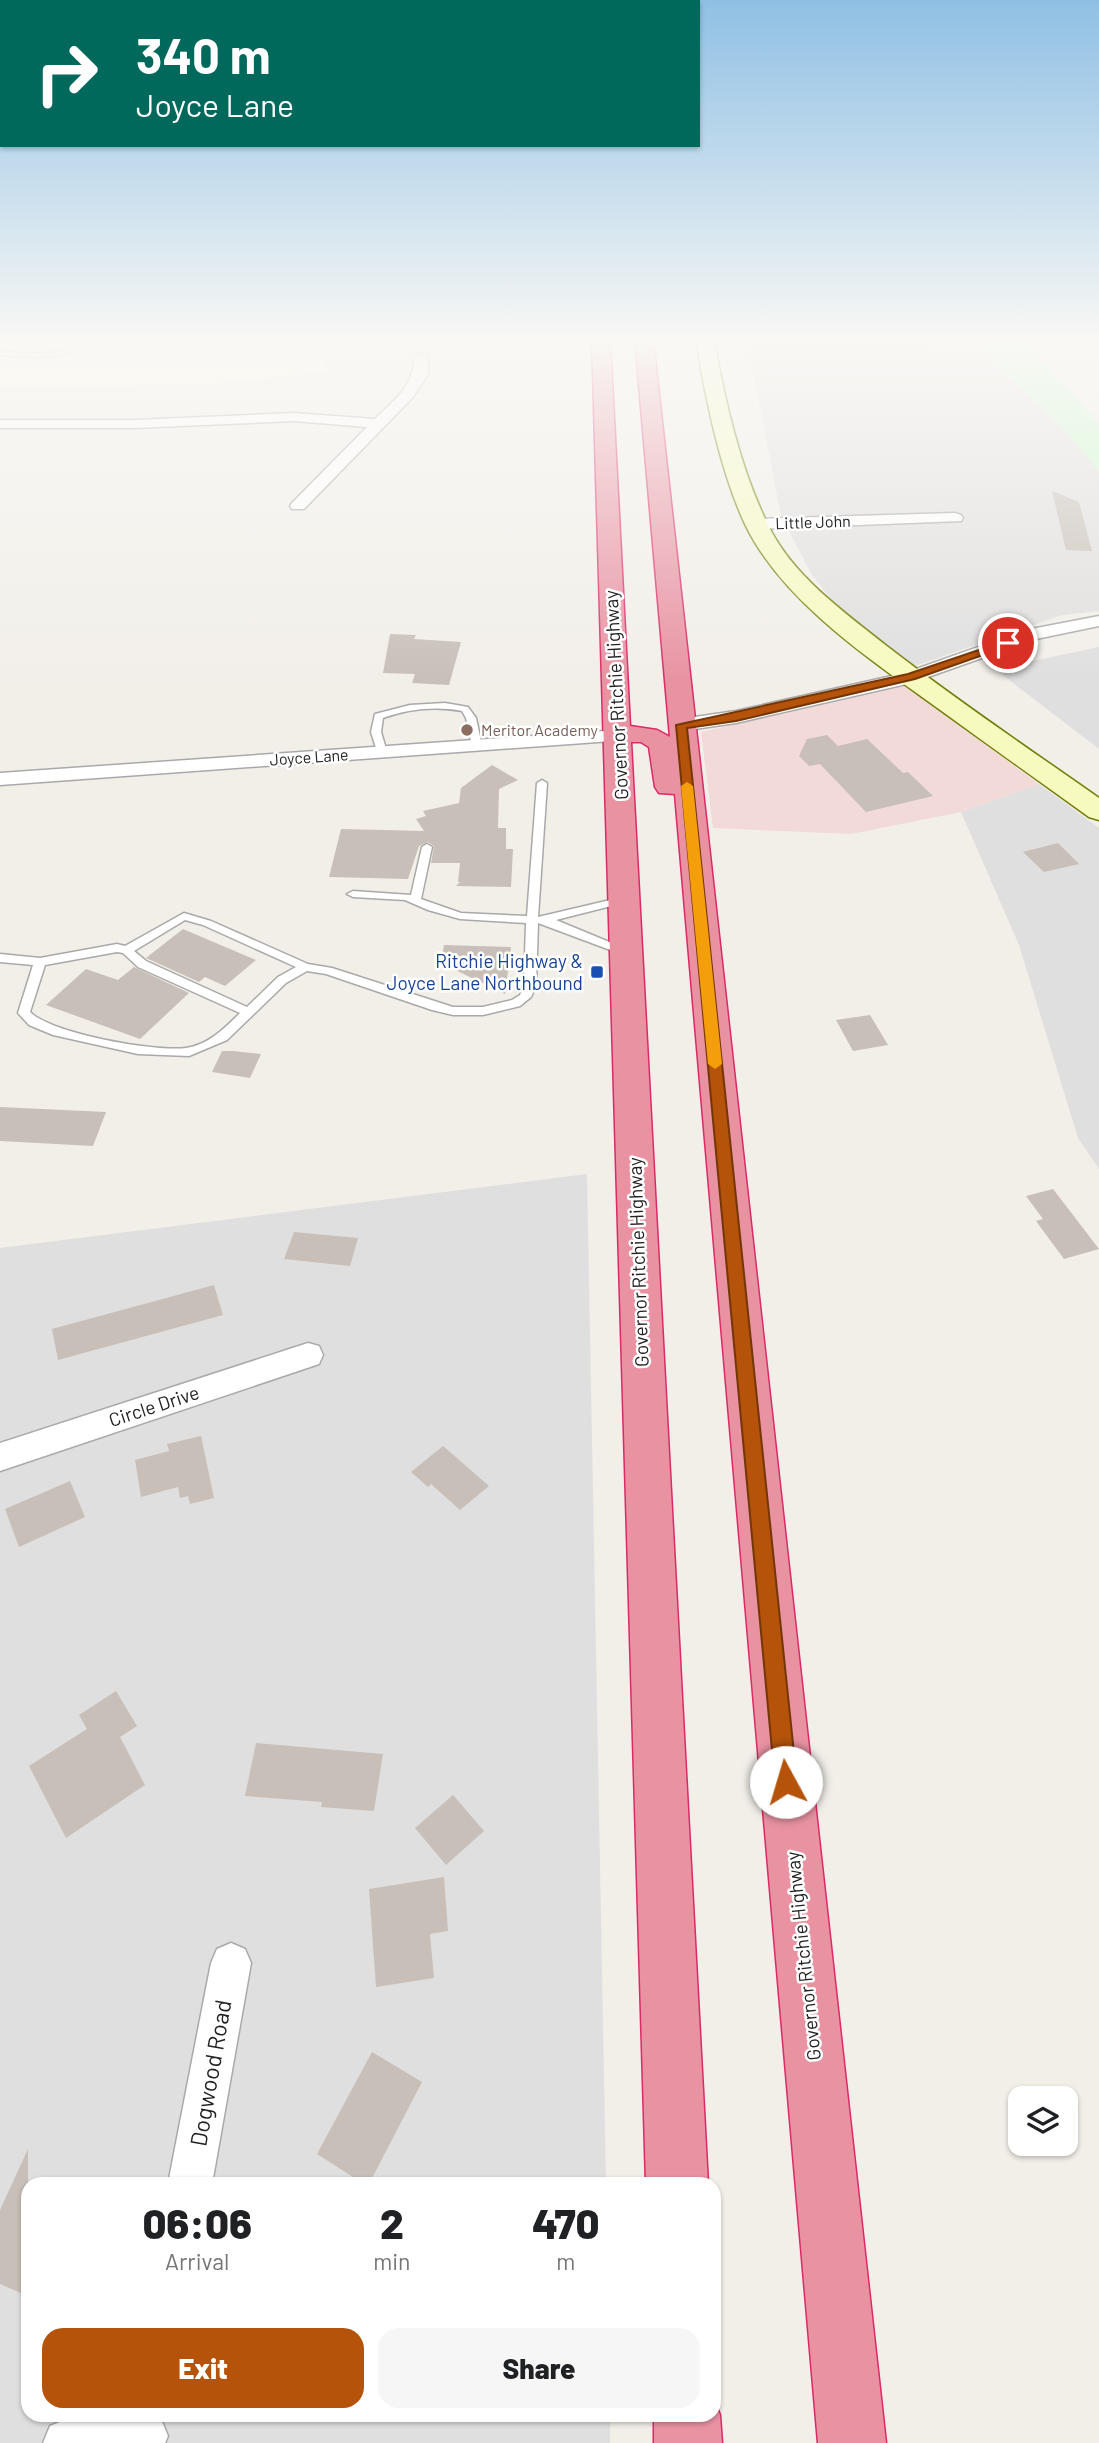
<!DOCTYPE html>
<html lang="en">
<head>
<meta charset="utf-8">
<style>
	:root { --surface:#fff; --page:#f6f6f6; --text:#202124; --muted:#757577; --accent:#b45309 }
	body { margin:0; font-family:Barlow,sans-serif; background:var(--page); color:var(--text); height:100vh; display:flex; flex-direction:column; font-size:26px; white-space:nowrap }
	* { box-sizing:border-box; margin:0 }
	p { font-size:23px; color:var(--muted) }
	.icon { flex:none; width:38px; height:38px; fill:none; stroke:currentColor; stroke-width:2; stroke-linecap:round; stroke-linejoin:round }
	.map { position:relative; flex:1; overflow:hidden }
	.drawer { position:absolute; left:21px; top:2177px; width:700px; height:245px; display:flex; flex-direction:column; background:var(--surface); border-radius:21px; box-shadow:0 2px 5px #0004 }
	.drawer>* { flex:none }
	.banner { position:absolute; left:0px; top:0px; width:700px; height:147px; box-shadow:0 2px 5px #0004; background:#00695c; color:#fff; overflow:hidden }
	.fabs { position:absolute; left:1008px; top:2086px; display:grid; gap:14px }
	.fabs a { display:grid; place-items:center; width:70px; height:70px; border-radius:14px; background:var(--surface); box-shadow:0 2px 5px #0004; font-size:35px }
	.pin { position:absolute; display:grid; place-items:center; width:60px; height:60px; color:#fff; margin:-30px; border:4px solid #fff; border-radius:50%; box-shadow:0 2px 7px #0007 }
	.me { position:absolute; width:77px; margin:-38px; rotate:354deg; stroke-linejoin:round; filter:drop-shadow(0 0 5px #0008) }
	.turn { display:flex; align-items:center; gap:24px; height:147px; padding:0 21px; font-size:32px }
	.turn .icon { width:91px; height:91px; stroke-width:2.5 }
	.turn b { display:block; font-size:49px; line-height:60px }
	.eta { display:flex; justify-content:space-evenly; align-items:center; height:119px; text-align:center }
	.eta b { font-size:42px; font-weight:800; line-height:49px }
	.cta { display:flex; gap:14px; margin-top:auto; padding:14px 21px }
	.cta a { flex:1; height:80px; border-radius:21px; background:var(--accent); color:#fff; font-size:28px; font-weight:800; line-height:80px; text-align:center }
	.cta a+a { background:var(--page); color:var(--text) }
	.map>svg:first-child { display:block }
</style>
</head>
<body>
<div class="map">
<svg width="1099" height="2443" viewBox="0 0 1099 2443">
	<rect width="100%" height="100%" fill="#f2efe9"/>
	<g fill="#e0dfdf">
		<path d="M 747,341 L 979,346 L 1064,430 L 1099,471 L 1099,611 L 1062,615 L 912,667 L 842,613 L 812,575 L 781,516 Z"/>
		<path d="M 1099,647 L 1099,749 L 995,669 Z"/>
		<path d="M 1039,784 L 1099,828 L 1099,1169 L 1078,1138 L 1019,945 L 961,812 Z"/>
		<path d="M 587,1174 L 606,2184 L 28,2184 L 28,2415 L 610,2415 L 610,2443 L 0,2443 L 0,1248 Z"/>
	</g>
	<path fill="#f2dad9" d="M 906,686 L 1039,784 L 961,812 L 851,834 L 713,828 L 701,732 Z"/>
	<path fill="#ffffe5" d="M 0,340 L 313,340 L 326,372 L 207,384 L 0,386 Z"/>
	<path fill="#c8facc" d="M 974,340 L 1021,340 L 1099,423 L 1099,471 L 1064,430 Z"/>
	<g fill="#c7bfb8">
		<path d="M 1052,491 L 1079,502 L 1092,551 L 1066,550 Z"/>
		<path d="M 390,634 L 416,635 L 414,639 L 461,642 L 449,685 L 412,683 L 415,674 L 383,673 Z"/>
		<path d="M 827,735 L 838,746 L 867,739 L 903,773 L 908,772 L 933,796 L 866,812 L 820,764 L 809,766 L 799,756 L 807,739 Z"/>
		<path d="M 492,765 L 518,780 L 499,789 L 498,828 L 506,828 L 506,849 L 513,849 L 511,887 L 456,886 L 460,882 L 458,882 L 460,863 L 431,863 L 434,846 L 428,842 L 419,846 L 408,879 L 329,877 L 341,829 L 424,831 L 416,819 L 426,816 L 423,811 L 459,803 L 461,788 Z"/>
		<path d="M 1058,843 L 1079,864 L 1044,872 L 1023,852 Z"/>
		<path d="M 183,929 L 256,960 L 225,986 L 205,977 L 199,982 L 146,958 Z"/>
		<path d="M 444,945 L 511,947 L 505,994 L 441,963 Z"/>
		<path d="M 134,967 L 189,993 L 140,1039 L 46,1005 L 86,969 L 118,980 Z"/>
		<path d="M 870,1015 L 888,1045 L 853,1051 L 836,1020 Z"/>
		<path d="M 222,1051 L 233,1051 L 261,1054 L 250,1078 L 212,1072 Z"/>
		<path d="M 0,1107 L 106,1112 L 93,1146 L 0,1141 Z"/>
		<path d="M 1053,1189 L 1073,1215 L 1099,1249 L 1064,1259 L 1036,1221 L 1043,1219 L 1026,1196 Z"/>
		<path d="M 294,1232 L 358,1238 L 350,1266 L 284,1259 Z"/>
		<path d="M 214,1285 L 223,1315 L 58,1360 L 52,1329 Z"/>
		<path d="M 201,1436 L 214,1498 L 190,1504 L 188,1496 L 180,1498 L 178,1487 L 141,1497 L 135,1460 L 169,1451 L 167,1444 Z"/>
		<path d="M 443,1446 L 489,1486 L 460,1510 L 431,1484 L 428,1487 L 411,1472 Z"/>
		<path d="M 70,1481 L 85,1517 L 19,1547 L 5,1509 Z"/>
		<path d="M 116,1691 L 137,1726 L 120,1737 L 145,1785 L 66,1838 L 29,1766 L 87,1729 L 79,1715 Z"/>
		<path d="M 256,1743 L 383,1754 L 374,1811 L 321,1807 L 322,1802 L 245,1796 Z"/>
		<path d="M 453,1795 L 484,1831 L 446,1865 L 415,1828 Z"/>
		<path d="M 444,1877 L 448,1931 L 430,1934 L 434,1978 L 376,1987 L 369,1889 Z"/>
		<path d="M 372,2052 L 422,2082 L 369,2184 L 364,2184 L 317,2154 Z"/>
		<path d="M 28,2149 L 28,2296 L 0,2284 L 0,2210 Z"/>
	</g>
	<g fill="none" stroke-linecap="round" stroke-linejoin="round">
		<defs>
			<g id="lane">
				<path d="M 83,340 L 89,340 C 65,363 30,357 0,355 L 0,351 C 28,353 59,359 83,340 Z"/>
				<path d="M 445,703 L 468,707 L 476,718 L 482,746 L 481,748 L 472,746 L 466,718 L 462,711 C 436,706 408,709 383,718 L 381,732 L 387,752 L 378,754 L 371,732 L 375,714 L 410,705 Z"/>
				<path d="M 542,780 L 547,783 L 538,917 L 623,897 L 627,898 L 627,902 L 556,920 L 631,951 L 625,955 L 621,954 L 538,923 L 536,986 L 531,997 L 520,1006 L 483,1015 L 453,1015 L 432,1010 L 326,974 L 307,971 L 286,983 L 227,1040 L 189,1056 L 138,1054 L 53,1035 L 29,1025 L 18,1013 L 33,965 L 0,962 L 0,954 L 40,958 L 117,944 L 125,946 L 184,913 L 211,921 L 308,964 L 332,968 L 453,1007 L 483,1007 L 512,1000 L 520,995 L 524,986 L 526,923 L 460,919 L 428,910 L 405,900 L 353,897 L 347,894 L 353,891 L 411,895 L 422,847 L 427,844 L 432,847 L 421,899 L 461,913 L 527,916 L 537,783 ZM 185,920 L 203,925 L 296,967 L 278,977 L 247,1007 L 146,961 L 134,951 ZM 117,952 L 123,953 L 138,967 L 240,1013 C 225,1028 208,1045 186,1048 C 155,1052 52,1034 30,1012 L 45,965 Z"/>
			</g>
			<g id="street">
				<path d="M 421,354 L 428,358 L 428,374 L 413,397 L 304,509 L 292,509 L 290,506 L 292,503 L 367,427 L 294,421 L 134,428 L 0,428 L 0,420 L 134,420 L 294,413 L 375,419 C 394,400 414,387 414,358 Z"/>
				<path d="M 955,513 L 961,515 L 963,518 L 961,521 L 756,529 L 748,524 L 756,519 Z"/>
				<path d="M 1099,616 L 1099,626 L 1036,639 L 911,683 L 736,723 L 681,731 L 671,725 L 681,719 L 736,711 L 905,673 L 1026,630 Z"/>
				<path d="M 619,730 L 626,732 L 629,736 L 626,740 L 0,785 L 0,773 Z"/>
				<path d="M 308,1343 L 319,1346 L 323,1355 L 319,1364 L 0,1471 L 0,1443 Z"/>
				<path d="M 231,1943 L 245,1949 L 251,1963 L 212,2184 L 168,2184 L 211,1963 L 217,1949 Z"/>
				<path d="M 107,2415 L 152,2415 L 161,2419 L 168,2436 L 165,2443 L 43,2443 L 50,2426 L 67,2419 Z"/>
			</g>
			<path id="secondary" d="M 696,340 L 714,340 C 725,401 740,467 767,523 C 791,575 844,612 888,647 C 956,700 1028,748 1099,798 L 1099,820 L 1089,817 C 1040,782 991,747 943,712 C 874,662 782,602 745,524 C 721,473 705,396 696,340 Z"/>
			<g id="highway">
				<path d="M 592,340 L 610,340 L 630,726 L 657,730 L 670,737 L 635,340 L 653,340 L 886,2443 L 818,2443 L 675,794 L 659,793 L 655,787 L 649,747 L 641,742 L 631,742 L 708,2184 L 646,2184 Z"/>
				<path d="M 714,2400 L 720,2415 L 722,2443 L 654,2443 L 654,2415 L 714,2415 Z"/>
			</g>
		</defs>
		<use href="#lane" stroke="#a9a9a9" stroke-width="3"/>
		<use href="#street" stroke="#a9a9a9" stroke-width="3"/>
		<use href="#secondary" stroke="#707d05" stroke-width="3"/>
		<use href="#highway" stroke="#dc2a67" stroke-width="3"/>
		<use href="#lane" fill="#fff" fill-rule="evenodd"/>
		<use href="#street" fill="#fff" fill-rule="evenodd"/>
		<use href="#secondary" fill="#f7fabf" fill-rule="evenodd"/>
		<use href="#highway" fill="#e892a2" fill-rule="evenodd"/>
	</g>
	<linearGradient id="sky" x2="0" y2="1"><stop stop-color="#8fc0e4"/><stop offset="0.5" stop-color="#f9f8f5"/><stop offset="1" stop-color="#f9f8f5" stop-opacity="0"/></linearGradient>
	<rect width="1099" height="682" fill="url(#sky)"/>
	<path fill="#b45309" stroke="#753606" stroke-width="2" d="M 1008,640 L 1011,641 L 1011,645 L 915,679 L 736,721 L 687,728 L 797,1782 L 794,1790 L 786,1793 L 779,1790 L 775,1782 L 676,725 L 908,674 Z"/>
	<path fill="#f59e0b" d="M 687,782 L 693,786 L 722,1064 L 715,1069 L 708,1064 L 681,786 Z"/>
	<circle fill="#8d6e63" stroke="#fff" stroke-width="2.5" cx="467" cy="730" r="7"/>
	<rect fill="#1a4fb4" stroke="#fff" stroke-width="2.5" x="590" y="965" width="14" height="14" rx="3.5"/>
	<g text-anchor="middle" stroke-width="5" stroke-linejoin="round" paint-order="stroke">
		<g font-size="16" fill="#222" stroke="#fff">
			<text transform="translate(813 522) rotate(-2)" y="6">Little John</text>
			<text transform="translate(309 757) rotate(-4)" y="6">Joyce Lane</text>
		</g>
		<g font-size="16" fill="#785e54" stroke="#fff" text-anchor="start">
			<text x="481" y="736">Meritor Academy</text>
		</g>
		<g font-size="19" fill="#222" stroke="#fff">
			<text transform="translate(616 695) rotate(-93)" y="7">Governor Ritchie Highway</text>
			<text transform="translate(638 1262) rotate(-92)" y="7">Governor Ritchie Highway</text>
			<text transform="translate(154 1406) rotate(-18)" y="7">Circle Drive</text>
			<text transform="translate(803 1956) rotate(-96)" y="7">Governor Ritchie Highway</text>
		</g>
		<g font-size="19" fill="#164399" stroke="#fff" text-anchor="end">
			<text x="583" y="968">Ritchie Highway &amp;<tspan x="583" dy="22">Joyce Lane Northbound</tspan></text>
		</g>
		<g font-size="23" fill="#222" stroke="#fff">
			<text transform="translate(211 2073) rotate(-80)" y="8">Dogwood Road</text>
		</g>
	</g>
</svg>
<div class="fabs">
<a><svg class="icon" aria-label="layers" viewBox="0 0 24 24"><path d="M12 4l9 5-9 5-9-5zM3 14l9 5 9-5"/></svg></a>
</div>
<div class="pin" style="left:1008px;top:643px;background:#d93025"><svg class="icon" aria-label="arrive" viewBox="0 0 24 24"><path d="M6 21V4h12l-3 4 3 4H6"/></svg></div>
<svg class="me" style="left:786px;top:1782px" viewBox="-20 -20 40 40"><circle r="19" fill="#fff"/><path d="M0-13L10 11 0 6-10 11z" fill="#b45309"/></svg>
<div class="banner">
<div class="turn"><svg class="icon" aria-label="right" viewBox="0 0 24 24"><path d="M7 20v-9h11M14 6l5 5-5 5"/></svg><div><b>340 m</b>Joyce Lane</div></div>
</div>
<section class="drawer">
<div class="eta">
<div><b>06:06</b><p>Arrival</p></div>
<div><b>2</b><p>min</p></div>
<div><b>470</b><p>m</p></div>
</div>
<div class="cta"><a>Exit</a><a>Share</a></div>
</section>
</div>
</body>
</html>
